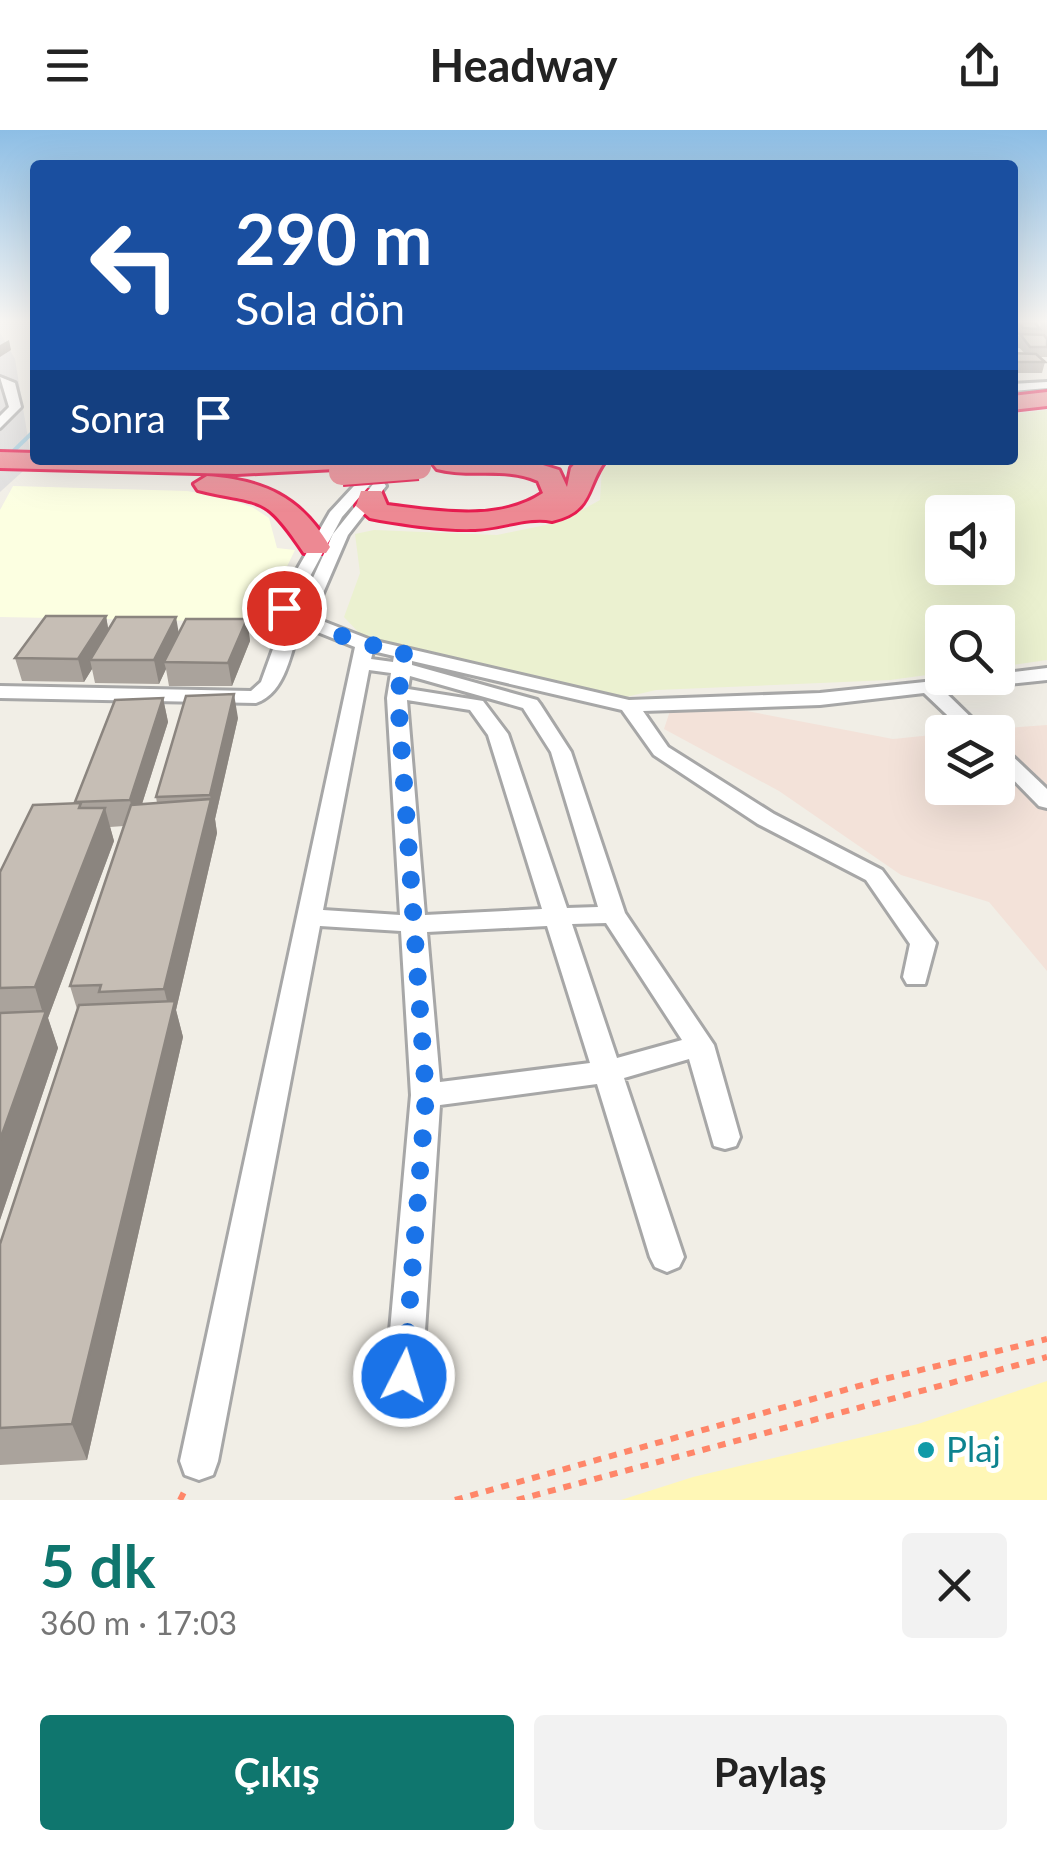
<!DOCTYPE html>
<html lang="tr">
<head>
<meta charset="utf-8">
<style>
	:root { --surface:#fff; --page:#f2f2f2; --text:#222; --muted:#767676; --accent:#0f766e }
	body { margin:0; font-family:Lato,sans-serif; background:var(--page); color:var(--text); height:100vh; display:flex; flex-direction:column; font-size:38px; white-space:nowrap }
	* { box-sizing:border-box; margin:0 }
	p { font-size:32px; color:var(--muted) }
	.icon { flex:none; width:55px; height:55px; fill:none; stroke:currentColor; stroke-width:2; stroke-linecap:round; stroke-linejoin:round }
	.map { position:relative; height:1370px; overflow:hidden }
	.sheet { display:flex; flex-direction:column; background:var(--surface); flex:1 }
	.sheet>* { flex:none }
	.guide { position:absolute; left:30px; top:30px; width:988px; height:305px; border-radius:10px; box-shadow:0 10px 40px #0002; background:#1a4fa0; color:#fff; overflow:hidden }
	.controls { position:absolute; left:925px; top:365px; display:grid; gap:20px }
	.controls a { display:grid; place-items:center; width:90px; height:90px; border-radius:10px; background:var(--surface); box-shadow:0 10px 40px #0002; font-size:50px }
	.pin { position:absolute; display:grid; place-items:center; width:85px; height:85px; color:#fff; margin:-42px; border:5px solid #fff; border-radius:50%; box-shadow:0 2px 10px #0007 }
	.me { position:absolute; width:110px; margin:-55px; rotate:5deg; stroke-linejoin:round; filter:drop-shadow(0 0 8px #0008) }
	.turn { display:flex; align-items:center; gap:35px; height:210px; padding:0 40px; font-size:45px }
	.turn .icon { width:130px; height:130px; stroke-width:2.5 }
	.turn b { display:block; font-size:70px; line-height:85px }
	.then { display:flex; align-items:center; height:95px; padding:0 40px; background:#0003; gap:20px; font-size:38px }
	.round { display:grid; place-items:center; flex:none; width:105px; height:105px; border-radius:10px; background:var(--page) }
	.overview { display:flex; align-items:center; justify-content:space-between; height:170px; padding:0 40px }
	h1 { font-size:60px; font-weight:700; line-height:75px; color:var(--accent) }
	.primary-button { display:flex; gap:20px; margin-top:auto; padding:20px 40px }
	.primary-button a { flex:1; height:115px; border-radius:10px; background:var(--accent); color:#fff; font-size:40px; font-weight:700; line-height:115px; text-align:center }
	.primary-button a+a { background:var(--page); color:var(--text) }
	header { display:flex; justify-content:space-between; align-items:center; height:130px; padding:0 40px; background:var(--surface); font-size:45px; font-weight:700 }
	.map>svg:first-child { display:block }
</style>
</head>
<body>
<header><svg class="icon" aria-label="menu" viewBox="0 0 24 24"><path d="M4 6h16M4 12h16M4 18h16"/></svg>Headway<svg class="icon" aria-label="share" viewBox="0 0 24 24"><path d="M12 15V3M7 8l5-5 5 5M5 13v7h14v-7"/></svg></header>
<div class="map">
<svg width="1047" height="1370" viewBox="0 0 1047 1370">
	<rect width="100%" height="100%" fill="#f1eee6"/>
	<path fill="#dedddd" d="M 0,203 L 15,229 L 32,333 L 0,362 Z"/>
	<path fill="#fcffe1" d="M 13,356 L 187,361 L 221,367 L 252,377 L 269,388 L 277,418 L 295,420 L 260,492 L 0,487 L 0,380 Z"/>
	<path fill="#f3e2d9" d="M 671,578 L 747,581 L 893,609 L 942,604 L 942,658 L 998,658 L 998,602 L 955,602 L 1047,595 L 1047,841 L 989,772 L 901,745 L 779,661 L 664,599 Z"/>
	<path fill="#ebf1d0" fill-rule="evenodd" d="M 1047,280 L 1047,530 L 998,537 L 998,492 L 942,492 L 942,543 L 890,550 L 656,560 L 626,567 L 362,506 L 344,487 L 360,443 L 355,404 L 374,400 L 497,405 L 560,392 L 600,370 L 602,339 L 617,330 L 1012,330 L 1013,284 ZM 942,382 L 998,382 L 998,438 L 942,438 Z"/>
	<path fill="#fff7b6" d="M 1047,1251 L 1047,1370 L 621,1370 L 693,1347 L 918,1294 Z"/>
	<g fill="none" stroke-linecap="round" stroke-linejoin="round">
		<path stroke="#a4cee1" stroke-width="4" d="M 0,334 L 35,300"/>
		<defs>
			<g id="street">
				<path d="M 1012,209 L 1047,210 L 1047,216 L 1012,215 Z"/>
				<path d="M 0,247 L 15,253 L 21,277 L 0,298 L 0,286 L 9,277 Z"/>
				<path d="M 1047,252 L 1047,258 L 1012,261 L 1012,254 Z"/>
				<path d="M 378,330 L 389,333 L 342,387 L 294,476 L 301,474 L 333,404 L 374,353 L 384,353 L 386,356 L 348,405 L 317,477 L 307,485 L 371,510 L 629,570 L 820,563 L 963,548 L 998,548 L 998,544 L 1047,538 L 1047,550 L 944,561 L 986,602 L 965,602 L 924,563 L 820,575 L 643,581 L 668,617 L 774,684 L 882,740 L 936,813 L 925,854 L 907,854 L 903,847 L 910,814 L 866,750 L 758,694 L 654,625 L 622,580 L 412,531 L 412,535 L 537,570 L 540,574 L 571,622 L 625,783 L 714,915 L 740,1007 L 736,1016 L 725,1019 L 714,1016 L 689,929 L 624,948 L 684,1127 L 679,1137 L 667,1142 L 655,1137 L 650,1127 L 597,954 L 440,975 L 422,1246 L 417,1258 L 404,1264 L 391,1258 L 386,1246 L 411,965 L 401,801 L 320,796 L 218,1331 L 213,1345 L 199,1350 L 185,1345 L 180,1331 L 355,517 L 300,495 C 291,521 286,563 256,573 L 0,568 L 0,556 L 251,561 L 261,552 L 285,486 L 275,478 L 330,382 ZM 373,521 L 394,526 L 393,532 L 371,529 ZM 369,540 L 391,543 L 387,568 L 400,785 L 323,780 ZM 410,546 L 523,578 L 551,622 L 598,777 L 567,778 L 508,604 L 483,571 L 408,559 ZM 407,570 L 470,580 L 488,605 L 542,779 L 425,785 ZM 606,793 L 682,910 L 617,928 L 572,794 ZM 547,796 L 590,933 L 440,952 L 427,802 Z"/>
				<path d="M 998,617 L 1005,619 L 1047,659 L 1047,678 L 1039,676 L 998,634 Z"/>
			</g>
			<g id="highway">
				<path d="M 1047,262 L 1047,276 L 1012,280 L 1012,266 Z"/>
				<path d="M 0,322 L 35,323 L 35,330 L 368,330 L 355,338 L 237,344 L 0,338 Z"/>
				<path d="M 436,330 L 527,330 L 559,340 L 567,357 L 571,338 L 578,330 L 606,330 C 585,356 595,381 552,391 C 529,386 501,398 475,399 C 443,400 411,395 380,390 L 370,388 L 356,376 L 361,361 L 381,361 L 387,375 C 437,381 498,393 543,363 L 538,351 C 505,336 471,348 437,339 L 433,334 Z"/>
				<path d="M 207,346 C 263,350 301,367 330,417 L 326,423 L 304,423 C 263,362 263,376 198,360 L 194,354 Z"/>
			</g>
		</defs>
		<use href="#street" stroke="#a7a7a7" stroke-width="6"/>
		<use href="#highway" stroke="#e71b4f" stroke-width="6"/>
		<g stroke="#ff8669" stroke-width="6" stroke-dasharray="8 8" stroke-linecap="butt">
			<path d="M 180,1370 L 187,1356"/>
			<path d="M 455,1370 L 880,1250 L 1047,1209"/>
			<path d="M 517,1370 L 1047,1227"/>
		</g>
		<use href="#street" fill="#fff" fill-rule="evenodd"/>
		<use href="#highway" fill="#ed8993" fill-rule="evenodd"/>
		<defs>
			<path id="highway-bridge" d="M 342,342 L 418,336"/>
		</defs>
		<use href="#highway-bridge" stroke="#e71b4f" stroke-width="30" stroke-linecap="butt"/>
		<use href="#highway-bridge" stroke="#ed8993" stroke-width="26"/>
	</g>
	<g fill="#aaa39c">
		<path d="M 1012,190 L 1033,190 L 1040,198 L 1041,190 L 1047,190 L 1047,227 L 1040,227 L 1045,232 L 1042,243 L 1012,243 L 1012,223 L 1025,224 L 1017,215 L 1019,206 L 1014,200 L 1013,209 L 1012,196 L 1014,194 L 1012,194 Z"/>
		<path d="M 106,486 L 108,499 L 179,503 L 247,489 L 250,511 L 232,556 L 169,556 L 166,539 L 159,554 L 95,553 L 92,539 L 84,552 L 22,551 L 15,528 Z"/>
		<path d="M 163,568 L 168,592 L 142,674 L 157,673 L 156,667 L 238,588 L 215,689 L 217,703 L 176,880 L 183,907 L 87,1330 L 0,1335 L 0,1114 L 77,879 L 70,856 L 124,696 L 110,697 L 114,711 L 48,888 L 58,918 L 0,1090 L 0,742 L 75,674 Z"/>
	</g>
	<g fill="#8b857f">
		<path d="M 9,210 L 11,220 L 0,227 L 0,215 Z"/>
		<path d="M 106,486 L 110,509 L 90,530 L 92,539 L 84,552 L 78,529 Z"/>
		<path d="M 176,487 L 180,510 L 164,532 L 166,539 L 159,554 L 154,530 Z"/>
		<path d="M 247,489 L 250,511 L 232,556 L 228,533 Z"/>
		<path d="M 234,564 L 238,588 L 215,689 L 217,703 L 176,880 L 183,907 L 87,1330 L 72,1294 L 171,887 L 164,859 L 211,670 L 210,665 Z"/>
		<path d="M 163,568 L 168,592 L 135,696 L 130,670 Z"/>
		<path d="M 105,678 L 114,711 L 48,888 L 58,918 L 0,1090 L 0,1010 L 44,887 L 35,857 Z"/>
	</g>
	<g fill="#c6beb5" stroke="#8b857f" stroke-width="2.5">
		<path d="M 1017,190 L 1033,190 L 1040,199 L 1023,198 Z"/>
		<path d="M 1020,204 L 1044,205 L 1047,209 L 1047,217 L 1030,217 Z"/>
		<path d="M 1012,223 L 1036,224 L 1045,232 L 1012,232 Z"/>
		<path d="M 46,486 L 106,486 L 78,529 L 15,528 Z"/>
		<path d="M 116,487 L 176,487 L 154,530 L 90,530 Z"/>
		<path d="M 186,489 L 247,489 L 228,533 L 164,532 Z"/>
		<path d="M 234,564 L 210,665 L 156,667 L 186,566 Z"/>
		<path d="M 163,568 L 130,670 L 75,672 L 115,570 Z"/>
		<path d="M 211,669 L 164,859 L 99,862 L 101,855 L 70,856 L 131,675 Z"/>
		<path d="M 81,673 L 79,678 L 105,678 L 35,857 L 0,858 L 0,742 L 33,675 Z"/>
		<path d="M 175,871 L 72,1294 L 0,1298 L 0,1114 L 79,875 Z"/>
		<path d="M 46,881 L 0,1010 L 0,883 Z"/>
	</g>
	<linearGradient id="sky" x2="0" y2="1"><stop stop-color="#8dbee5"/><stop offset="0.5" stop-color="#f9f7f4"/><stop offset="1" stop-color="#f9f7f4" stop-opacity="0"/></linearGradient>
	<rect width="1047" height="382" fill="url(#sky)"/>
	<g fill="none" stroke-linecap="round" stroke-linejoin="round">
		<path stroke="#1a73e8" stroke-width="18" stroke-dasharray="0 32.4" d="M 284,478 C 319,502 363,513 404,523 L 398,568 L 426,965 L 404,1246"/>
	</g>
	<circle fill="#0f9aa8" stroke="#fff" stroke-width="4" cx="926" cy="1320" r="10"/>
	<g text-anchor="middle" stroke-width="10" stroke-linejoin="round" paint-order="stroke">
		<g font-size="35" fill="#0d838f" stroke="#fff" text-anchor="start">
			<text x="946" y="1332">Plaj</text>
		</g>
	</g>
</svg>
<div class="controls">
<a><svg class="icon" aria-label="sound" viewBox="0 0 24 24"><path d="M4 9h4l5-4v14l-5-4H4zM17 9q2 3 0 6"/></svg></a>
<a><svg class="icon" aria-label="search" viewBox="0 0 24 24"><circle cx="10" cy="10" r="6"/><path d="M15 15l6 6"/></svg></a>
<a><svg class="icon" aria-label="layers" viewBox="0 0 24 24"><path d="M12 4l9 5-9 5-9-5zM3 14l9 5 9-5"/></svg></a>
</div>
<div class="pin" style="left:284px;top:478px;background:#d93025"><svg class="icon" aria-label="arrive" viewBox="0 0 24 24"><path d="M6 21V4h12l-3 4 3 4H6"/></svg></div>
<svg class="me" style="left:404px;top:1246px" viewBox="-20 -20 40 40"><circle r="17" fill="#1a73e8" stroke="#fff" stroke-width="3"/><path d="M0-11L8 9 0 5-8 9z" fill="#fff"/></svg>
<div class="guide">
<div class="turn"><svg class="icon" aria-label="left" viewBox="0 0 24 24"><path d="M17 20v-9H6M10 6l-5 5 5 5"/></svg><div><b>290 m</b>Sola dön</div></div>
<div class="then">Sonra<svg class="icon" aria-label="arrive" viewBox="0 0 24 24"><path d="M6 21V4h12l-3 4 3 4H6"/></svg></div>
</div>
</div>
<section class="sheet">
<div class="overview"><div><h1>5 dk</h1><p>360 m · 17:03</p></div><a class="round"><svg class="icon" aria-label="close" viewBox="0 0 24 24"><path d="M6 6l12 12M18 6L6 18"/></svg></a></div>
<div class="primary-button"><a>Çıkış</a><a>Paylaş</a></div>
</section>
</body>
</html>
